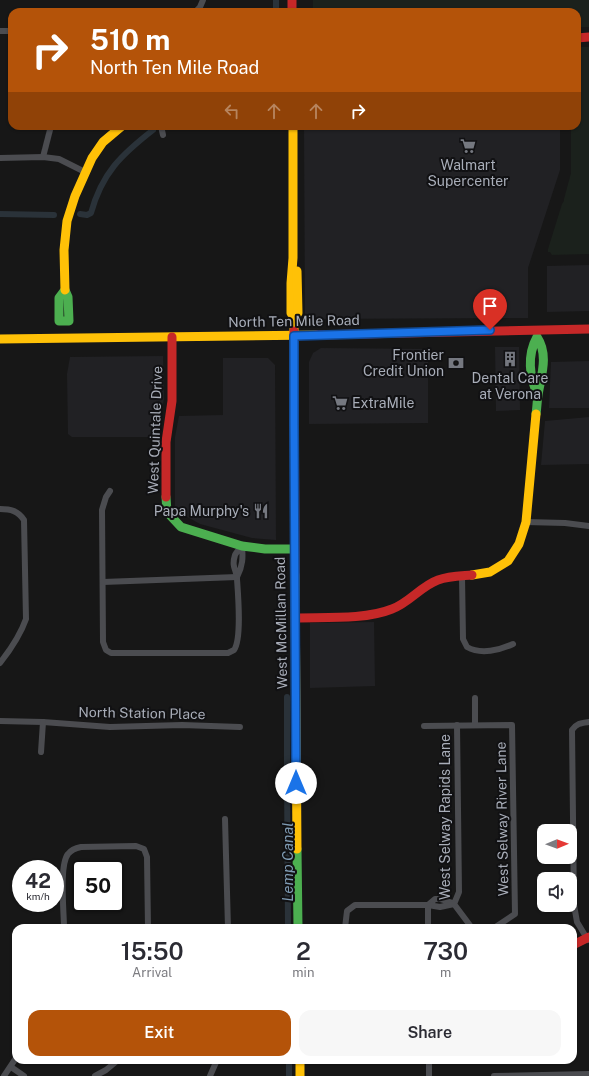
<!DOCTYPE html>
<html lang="en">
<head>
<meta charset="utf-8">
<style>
	:root { --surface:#fff; --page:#f7f7f7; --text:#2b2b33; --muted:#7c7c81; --accent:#b45309 }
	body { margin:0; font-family:"Public Sans",sans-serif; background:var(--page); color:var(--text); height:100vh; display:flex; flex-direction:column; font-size:15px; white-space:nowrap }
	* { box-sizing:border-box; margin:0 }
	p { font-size:13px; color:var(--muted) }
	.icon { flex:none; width:22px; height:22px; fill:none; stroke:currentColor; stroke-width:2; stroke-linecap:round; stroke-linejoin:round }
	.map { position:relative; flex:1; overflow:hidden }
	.drawer { position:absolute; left:12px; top:924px; width:565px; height:140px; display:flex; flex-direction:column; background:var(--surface); border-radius:12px; box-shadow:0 1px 3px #0004 }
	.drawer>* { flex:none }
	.guide { position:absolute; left:8px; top:8px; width:573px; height:122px; border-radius:12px; box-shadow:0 1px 3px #0004; background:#b45309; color:#fff; overflow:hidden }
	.needle { width:26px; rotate:89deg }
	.controls { position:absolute; left:537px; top:824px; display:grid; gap:8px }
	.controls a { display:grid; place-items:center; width:40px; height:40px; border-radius:8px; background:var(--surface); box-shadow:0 1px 3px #0004; font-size:20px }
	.speed { position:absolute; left:12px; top:860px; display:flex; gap:8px; font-size:20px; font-weight:700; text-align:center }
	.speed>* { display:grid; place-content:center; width:52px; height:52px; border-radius:50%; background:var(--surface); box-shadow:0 1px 3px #0004; line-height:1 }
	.speed small { font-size:10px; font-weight:400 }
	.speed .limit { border:2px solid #111; border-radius:6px; background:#fff; color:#111 }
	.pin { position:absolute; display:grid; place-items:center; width:34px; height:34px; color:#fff; margin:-41px -17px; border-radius:50% 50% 50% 0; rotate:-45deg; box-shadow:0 0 4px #0007 }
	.pin .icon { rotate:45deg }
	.me { position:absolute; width:44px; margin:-22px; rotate:0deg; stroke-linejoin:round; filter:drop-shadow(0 0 3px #0008) }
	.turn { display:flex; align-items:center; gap:14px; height:84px; padding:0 16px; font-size:18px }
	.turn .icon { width:52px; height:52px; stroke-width:2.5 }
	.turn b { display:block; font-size:28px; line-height:34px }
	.lanes { display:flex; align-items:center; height:38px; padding:0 16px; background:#0003; justify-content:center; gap:20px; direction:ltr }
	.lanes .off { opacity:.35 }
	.eta { display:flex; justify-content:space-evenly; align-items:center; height:68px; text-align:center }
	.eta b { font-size:24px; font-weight:600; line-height:28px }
	.primary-button { display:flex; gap:8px; margin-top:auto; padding:8px 16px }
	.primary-button a { flex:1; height:46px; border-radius:12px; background:var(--accent); color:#fff; font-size:16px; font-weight:600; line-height:46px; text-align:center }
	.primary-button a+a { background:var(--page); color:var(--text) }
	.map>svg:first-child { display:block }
</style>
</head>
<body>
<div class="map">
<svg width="589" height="1076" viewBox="0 0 589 1076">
	<rect width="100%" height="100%" fill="#171717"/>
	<g fill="#212124">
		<path d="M 304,126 L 560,126 L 560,170 L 528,268 L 528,318 L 305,319 Z"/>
		<path d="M 589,265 L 589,311 L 547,312 L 547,266 Z"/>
		<path d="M 495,347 L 519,347 L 520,410 L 496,411 Z"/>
		<path d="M 321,348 L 428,349 L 428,423 L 309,424 L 309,362 L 313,353 Z"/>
		<path d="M 163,356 L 164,399 L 156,437 L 72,437 L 68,434 L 67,374 L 70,357 Z"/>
		<path d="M 223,358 L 268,358 L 275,365 L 276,540 L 252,538 L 200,524 L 175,510 L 175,437 L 179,416 L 223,415 Z"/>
		<path d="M 589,361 L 589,408 L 549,408 L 551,362 Z"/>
		<path d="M 589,417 L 589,464 L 541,465 L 545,421 Z"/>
		<path d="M 374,622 L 375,686 L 310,688 L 310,623 Z"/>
	</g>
	<g fill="#1b211c">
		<path d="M 313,0 L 589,0 L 589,27 L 577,27 L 577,12 L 313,12 Z"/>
		<path d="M 579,47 L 589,47 L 589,254 L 552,255 L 550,252 L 548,252 L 548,249 L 562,204 L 564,201 L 564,199 L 571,173 L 571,126 L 577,126 L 577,48 Z"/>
	</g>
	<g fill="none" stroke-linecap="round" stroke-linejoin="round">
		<g stroke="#2a3239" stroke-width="6">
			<path d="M 276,12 L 276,0"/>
			<path d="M 0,214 L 54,215"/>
			<path d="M 80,214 L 87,215 L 91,213 C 102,173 121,155 153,130"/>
			<path d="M 287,697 L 287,766"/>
			<path d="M 287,772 L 288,928"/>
			<path d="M 289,1060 L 289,1076"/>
		</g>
		<g stroke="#4b4c50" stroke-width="6">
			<path d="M 195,12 L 200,7 L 203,0"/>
			<path d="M 0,31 L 12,31"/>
			<path d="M 161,126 L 163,135"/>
			<path d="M 43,157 L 51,126"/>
			<path d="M 0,158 L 43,157 L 59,159 L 85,172"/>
			<path d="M 110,491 L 106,497 L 102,510 L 103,642 L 106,650 L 111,653 L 228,653 L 234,650 C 242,639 238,594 237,579 C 237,570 231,568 235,555 C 236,552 240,549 242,546 C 243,557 243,566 237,577"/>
			<path d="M 0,509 C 11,509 18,511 24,520 L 26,619 C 20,636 11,649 0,663"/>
			<path d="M 526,522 L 565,523 L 589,526"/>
			<path d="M 462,576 L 463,639 L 467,647 C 481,655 500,650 513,644"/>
			<path d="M 103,582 L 237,577"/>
			<path d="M 0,721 L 43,722 L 110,727 L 182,725 L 240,727"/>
			<path d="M 457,725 L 459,892 L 454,904 L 472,928"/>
			<path d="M 475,725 L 475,698"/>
			<path d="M 424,726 L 512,725 L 515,914 L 494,928"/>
			<path d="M 41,752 L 43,722"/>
			<path d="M 225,819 L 228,928"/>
			<path d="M 428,905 L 435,899 L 440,899 L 453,903"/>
			<path d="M 428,905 L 428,928"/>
			<path d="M 64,928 C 64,912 59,865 68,854 C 71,850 76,848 81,847 L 136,846 L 144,849 L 147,857 L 148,928"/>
			<path d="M 345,928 L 347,911 L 355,905 L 428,905 L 440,907 L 454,904"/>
			<path d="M 588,940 L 577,922 L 574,905 L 572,730 C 577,723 581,723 589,722"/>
			<path d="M 429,1060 L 429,1076"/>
			<path d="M 11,1067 L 24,1076"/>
			<path d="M 4,1076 L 16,1058"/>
			<path d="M 95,1076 L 106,1070 L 118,1060"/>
			<path d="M 210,1076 L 217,1060"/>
			<path d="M 494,1076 L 589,1074"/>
		</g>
		<g stroke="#4caf50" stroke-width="9">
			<path d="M 65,290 L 68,297 L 69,321 L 59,321 L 59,298 Z"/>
			<path d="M 536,414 C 537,408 537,401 538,395 C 541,376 549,355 537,337 C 527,355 529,377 538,395"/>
			<path d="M 166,497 L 167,512 L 181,527 L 242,546 L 265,549 L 294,549"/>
			<path d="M 297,849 L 298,928"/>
		</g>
		<g stroke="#ffc107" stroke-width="9">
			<path d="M 293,126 L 293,258 L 291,283 L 291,313 L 294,318 L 294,331"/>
			<path d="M 65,290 L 64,250 L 67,221 L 75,196 L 92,158 L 103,142 L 122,126"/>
			<path d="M 294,318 L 298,313 L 297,271"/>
			<path d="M 0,339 L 316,335"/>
			<path d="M 295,575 L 297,849"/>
			<path d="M 472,575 L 490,572 L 508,561 L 519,544 L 526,522 L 536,414"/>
			<path d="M 300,1060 L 300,1076"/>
		</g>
		<g stroke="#c62828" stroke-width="9">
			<path d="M 292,0 L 292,12"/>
			<path d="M 577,38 L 589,37"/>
			<path d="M 294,331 L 295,575"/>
			<path d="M 316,335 L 589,329"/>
			<path d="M 166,497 L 166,442 L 172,401 L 172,337"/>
			<path d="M 295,618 C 324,617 365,620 392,609 C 409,603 421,586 438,580 C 449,576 461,576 472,575"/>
			<path d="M 573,945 L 589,937"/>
		</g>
	</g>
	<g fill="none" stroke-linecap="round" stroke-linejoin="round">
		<defs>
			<path id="route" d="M 296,783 L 294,425 L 294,336 L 490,330"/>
		</defs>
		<use href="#route" stroke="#114b97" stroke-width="10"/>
		<use href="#route" stroke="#1a73e8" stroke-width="7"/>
	</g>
	<defs>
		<symbol id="supermarket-bare" viewBox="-9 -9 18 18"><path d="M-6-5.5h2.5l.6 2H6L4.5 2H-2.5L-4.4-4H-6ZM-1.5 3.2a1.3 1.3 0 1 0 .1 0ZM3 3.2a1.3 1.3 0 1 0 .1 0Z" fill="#757880" stroke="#111113" stroke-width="2.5" paint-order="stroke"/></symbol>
		<symbol id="building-bare" viewBox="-9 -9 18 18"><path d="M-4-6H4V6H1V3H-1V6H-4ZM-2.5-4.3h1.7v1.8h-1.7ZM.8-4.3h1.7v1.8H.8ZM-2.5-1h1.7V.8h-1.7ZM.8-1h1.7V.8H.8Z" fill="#757880" stroke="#111113" stroke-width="2.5" paint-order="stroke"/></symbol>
		<symbol id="bank-bare" viewBox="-9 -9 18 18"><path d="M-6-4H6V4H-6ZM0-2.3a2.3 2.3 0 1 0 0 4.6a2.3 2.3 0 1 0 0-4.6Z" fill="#757880" stroke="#111113" stroke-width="2.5" paint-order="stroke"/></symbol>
		<symbol id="restaurant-bare" viewBox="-9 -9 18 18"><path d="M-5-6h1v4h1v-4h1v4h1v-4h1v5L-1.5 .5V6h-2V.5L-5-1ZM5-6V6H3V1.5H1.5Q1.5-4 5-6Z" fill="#757880" stroke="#111113" stroke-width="2.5" paint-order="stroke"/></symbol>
	</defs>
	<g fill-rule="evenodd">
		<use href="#supermarket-bare" x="457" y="135" width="22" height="22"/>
		<use href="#building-bare" x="499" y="348" width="22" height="22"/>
		<use href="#bank-bare" x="445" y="352" width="22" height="22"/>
		<use href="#supermarket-bare" x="329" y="392" width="22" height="22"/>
		<use href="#restaurant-bare" x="250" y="500" width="22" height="22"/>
	</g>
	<g text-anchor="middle" stroke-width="4" stroke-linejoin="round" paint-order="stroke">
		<g font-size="14" fill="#a8adb8" stroke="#111113">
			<text x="468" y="170">Walmart<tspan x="468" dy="16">Supercenter</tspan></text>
			<text x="444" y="360" text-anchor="end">Frontier<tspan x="444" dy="16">Credit Union</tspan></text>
			<text x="510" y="383">Dental Care<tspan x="510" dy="16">at Verona</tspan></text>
			<text x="352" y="408" text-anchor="start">ExtraMile</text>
			<text x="249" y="516" text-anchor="end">Papa Murphy's</text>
		</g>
		<g font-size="14" fill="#a8adb8" stroke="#111113">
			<text transform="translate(294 321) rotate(-1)" y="5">North Ten Mile Road</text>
			<text transform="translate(155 430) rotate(-88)" y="5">West Quintale Drive</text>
			<text transform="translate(281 623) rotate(-91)" y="5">West McMillan Road</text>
			<text transform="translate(142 713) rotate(1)" y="5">North Station Place</text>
			<text transform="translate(445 817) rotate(-90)" y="5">West Selway Rapids Lane</text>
			<text transform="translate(502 819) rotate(-91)" y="5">West Selway River Lane</text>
		</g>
		<g font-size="15" font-style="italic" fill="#7f9bb3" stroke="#111113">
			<text transform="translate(288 862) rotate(-90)" y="5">Lemp Canal</text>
		</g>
	</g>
</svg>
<div class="controls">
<a><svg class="needle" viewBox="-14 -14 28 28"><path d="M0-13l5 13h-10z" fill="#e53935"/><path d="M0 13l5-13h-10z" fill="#7c7c81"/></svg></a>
<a><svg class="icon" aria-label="sound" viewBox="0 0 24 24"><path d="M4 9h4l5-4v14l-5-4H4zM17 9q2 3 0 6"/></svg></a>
</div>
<div class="speed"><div>42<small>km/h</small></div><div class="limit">50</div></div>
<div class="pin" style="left:490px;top:330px;background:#d93025"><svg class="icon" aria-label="arrive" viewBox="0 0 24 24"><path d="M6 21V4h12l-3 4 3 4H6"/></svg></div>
<svg class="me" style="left:296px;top:783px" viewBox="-20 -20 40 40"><circle r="19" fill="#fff"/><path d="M0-13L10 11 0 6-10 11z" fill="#1a73e8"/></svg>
<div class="guide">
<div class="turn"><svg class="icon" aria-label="right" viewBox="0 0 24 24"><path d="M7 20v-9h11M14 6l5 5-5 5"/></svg><div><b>510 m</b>North Ten Mile Road</div></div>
<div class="lanes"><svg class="icon off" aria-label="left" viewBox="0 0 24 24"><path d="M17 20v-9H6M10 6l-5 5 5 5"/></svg><svg class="icon off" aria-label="ahead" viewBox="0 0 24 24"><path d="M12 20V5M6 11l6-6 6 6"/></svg><svg class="icon off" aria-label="ahead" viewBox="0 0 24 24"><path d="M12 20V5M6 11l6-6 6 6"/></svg><svg class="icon" aria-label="right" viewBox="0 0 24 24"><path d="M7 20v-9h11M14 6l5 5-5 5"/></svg></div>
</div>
<section class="drawer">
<div class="eta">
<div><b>15:50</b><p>Arrival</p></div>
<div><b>2</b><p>min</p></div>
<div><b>730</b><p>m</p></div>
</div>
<div class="primary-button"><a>Exit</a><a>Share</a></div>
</section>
</div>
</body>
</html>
